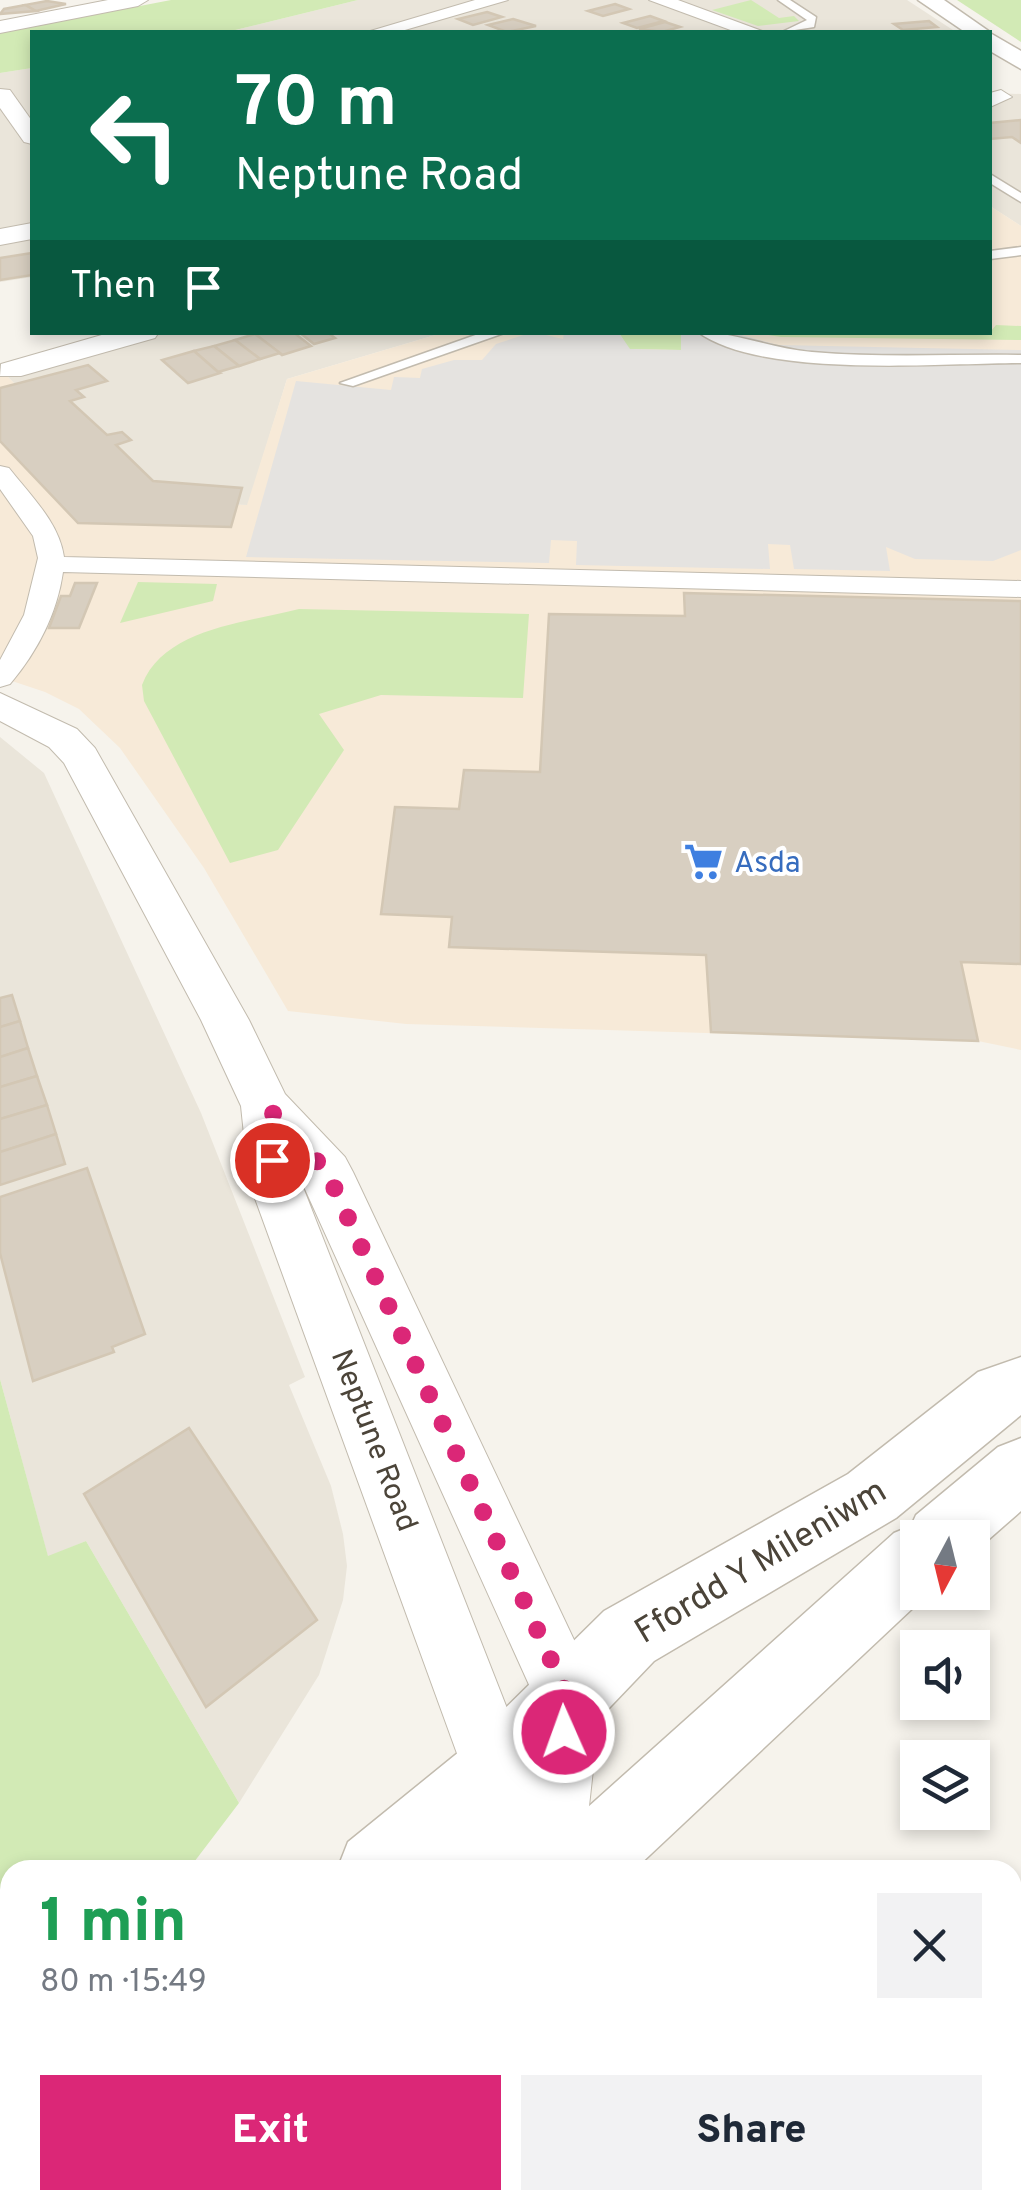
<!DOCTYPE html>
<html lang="en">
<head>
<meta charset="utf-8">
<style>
	:root { --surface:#fff; --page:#f2f2f3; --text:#1f2937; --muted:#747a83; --accent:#db2777 }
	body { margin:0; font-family:Overpass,sans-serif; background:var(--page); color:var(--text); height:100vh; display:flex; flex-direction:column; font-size:38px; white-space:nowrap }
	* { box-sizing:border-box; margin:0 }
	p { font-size:32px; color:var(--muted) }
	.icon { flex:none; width:55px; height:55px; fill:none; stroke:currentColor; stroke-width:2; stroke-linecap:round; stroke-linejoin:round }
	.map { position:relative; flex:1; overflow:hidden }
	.drawer { position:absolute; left:0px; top:1860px; width:1022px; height:350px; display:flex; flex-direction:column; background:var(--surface); border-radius:30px 30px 0 0; box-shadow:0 5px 15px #0003 }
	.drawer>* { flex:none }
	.guide { position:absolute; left:30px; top:30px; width:962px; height:305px; border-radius:0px; box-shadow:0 5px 15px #0003; background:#0b6e4f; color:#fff; overflow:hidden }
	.needle { width:65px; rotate:187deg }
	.fabs { position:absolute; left:900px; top:1520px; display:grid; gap:20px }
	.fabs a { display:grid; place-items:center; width:90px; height:90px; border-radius:0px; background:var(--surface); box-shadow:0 5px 15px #0003; font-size:50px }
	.pin { position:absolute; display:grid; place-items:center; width:85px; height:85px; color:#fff; margin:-42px; border:5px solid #fff; border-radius:50%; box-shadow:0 2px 10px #0007 }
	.me { position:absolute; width:110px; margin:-55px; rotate:358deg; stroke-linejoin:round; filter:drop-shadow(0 0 8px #0008) }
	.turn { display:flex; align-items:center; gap:35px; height:210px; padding:0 40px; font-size:45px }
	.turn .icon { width:130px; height:130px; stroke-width:2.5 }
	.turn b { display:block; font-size:70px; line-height:85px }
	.then { display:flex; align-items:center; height:95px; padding:0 40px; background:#0003; gap:20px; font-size:38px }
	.round { display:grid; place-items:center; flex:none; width:105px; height:105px; border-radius:0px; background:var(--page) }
	.summary { display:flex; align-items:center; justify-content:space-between; height:170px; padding:0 40px }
	h1 { font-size:60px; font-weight:800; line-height:75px; color:#1e9e55 }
	.action { display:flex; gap:20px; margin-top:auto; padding:20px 40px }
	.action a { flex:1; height:115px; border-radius:0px; background:var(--accent); color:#fff; font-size:40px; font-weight:800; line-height:115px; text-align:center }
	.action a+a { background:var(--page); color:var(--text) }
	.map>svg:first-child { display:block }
</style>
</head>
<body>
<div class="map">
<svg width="1021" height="2210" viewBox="0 0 1021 2210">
	<rect width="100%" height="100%" fill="#f6f3ec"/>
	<g fill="#eae5da">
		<path d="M 358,0 L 907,0 L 956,32 L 227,32 Z"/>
		<path d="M 32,68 L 32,277 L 0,282 L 0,73 Z"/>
		<path d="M 990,93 L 1021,94 L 1021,226 L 990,206 Z"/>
		<path d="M 117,333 L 442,333 L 287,379 L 248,505 L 132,502 L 0,369 L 0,364 Z"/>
		<path d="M 0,737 L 44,773 L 201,1113 L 305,1377 L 289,1385 L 331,1486 L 343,1534 L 347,1566 L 343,1600 L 319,1675 L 239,1803 L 86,1541 L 48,1557 L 0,1379 Z"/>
	</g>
	<g fill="#f7ead8">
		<path d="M 990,206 L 1021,226 L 1021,1050 L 978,1041 L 406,1024 L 288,1011 L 204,868 L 120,748 L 79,709 L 45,692 L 0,677 L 0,369 L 132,502 L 247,505 L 287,379 L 442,333 L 990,332 Z"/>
		<path d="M 391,2200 L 771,2200 L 771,2210 L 375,2210 Z"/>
	</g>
	<g fill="#d2eab5">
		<path d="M 171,0 L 358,0 L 227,32 L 32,32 L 32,68 L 0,73 L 0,33 Z"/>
		<path d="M 751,0 L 779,18 L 794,16 L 799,21 L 758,26 L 712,10 Z"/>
		<path d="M 957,0 L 1021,0 L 1021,42 Z"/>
		<path d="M 996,325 L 1021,326 L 1021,340 L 781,337 L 755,333 L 990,332 Z"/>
		<path d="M 619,333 L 681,333 L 682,350 L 629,349 Z"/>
		<path d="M 138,582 L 217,584 L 213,601 L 120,623 Z"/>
		<path d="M 299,609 L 529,614 L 523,698 L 381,695 L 319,714 L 344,750 L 278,850 L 230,863 L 144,701 L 142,685 C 164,628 246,623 299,609 Z"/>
		<path d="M 0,1379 L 48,1556 L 86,1541 L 239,1803 L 188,1870 L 10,1870 L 10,2057 L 0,2068 Z"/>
	</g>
	<path fill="#e5e3e0" d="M 533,332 L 563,339 L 564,333 L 619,333 L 630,349 L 681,350 L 681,333 L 730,332 L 778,345 L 1021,350 L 1021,550 L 993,561 L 915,559 L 886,547 L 890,571 L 794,569 L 790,545 L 768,544 L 770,569 L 576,565 L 577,541 L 551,540 L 549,563 L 246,557 L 296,381 L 391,390 L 394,377 L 420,378 L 422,369 L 454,360 L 482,360 L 496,344 Z"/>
	<g fill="#d8cfc1" stroke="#d3c7b4" stroke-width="2.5">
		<path d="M 47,1 L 66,4 L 36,11 L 25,5 Z"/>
		<path d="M 615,4 L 629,9 L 603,16 L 588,11 Z"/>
		<path d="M 25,5 L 36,11 L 0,14 L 4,9 Z"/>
		<path d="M 487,12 L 502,17 L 473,25 L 458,19 Z"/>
		<path d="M 650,16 L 664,21 L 637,28 L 623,23 Z"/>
		<path d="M 513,19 L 536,26 L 507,32 L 488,25 Z"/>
		<path d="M 929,21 L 937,27 L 903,30 L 894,24 Z"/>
		<path d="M 665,22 L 680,27 L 662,32 L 639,29 Z"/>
		<path d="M 1021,120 L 1021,143 L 1012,137 L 990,139 L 990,123 Z"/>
		<path d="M 32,253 L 32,275 L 0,280 L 0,258 Z"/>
		<path d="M 293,332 L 311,346 L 282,355 L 255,334 Z"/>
		<path d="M 299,332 L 327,332 L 335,338 L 314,344 Z"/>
		<path d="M 255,334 L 280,353 L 260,359 L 235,340 Z"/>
		<path d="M 235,340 L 260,359 L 239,366 L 214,346 Z"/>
		<path d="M 214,346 L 239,366 L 218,372 L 194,351 Z"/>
		<path d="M 194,351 L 218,372 L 220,373 L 188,383 L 162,360 Z"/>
		<path d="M 88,365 L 107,381 L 76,390 L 84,397 L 70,401 L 107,435 L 122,432 L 131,440 L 116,445 L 153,481 L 242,488 L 231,527 L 78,523 L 0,441 L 0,388 Z"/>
		<path d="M 75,583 L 97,583 L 79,628 L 49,628 L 61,596 L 70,596 Z"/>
		<path d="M 684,593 L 1021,601 L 1021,964 L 961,962 L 978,1041 L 711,1032 L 706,955 L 449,947 L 452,917 L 381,914 L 395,807 L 459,809 L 464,770 L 540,772 L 549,614 L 685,616 Z"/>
		<path d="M 12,995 L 20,1021 L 0,1027 L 0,998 Z"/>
		<path d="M 20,1021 L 28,1048 L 0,1057 L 0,1027 Z"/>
		<path d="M 28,1048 L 37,1076 L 0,1087 L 0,1057 Z"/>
		<path d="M 37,1076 L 47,1105 L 0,1119 L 0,1087 Z"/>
		<path d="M 47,1105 L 56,1134 L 0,1152 L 0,1119 Z"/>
		<path d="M 56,1134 L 65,1164 L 0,1185 L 0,1152 Z"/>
		<path d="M 87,1168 L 145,1334 L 112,1347 L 114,1352 L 33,1381 L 0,1253 L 0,1197 Z"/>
		<path d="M 189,1428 L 317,1620 L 206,1707 L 84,1494 Z"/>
	</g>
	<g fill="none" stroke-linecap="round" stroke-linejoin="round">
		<defs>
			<g id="service">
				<path d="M 778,0 L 790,0 L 816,17 L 814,27 L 782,32 L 807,20 Z"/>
				<path d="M 990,174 L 1021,193 L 1021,202 L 990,183 Z"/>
				<path d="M 1021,247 L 1021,255 L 990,259 L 990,251 Z"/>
				<path d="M 484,332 L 507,332 L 353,386 L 340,383 Z"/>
				<path d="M 698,332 C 734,332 774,349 812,352 C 881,358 951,354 1021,355 L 1021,363 C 941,363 762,379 698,332 Z"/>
			</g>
			<path id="pedestrian" d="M 0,466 L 9,468 C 30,495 59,522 64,557 L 1021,581 L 1021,597 L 63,572 C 57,614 37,652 10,684 L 0,687 L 0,660 L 24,615 L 38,558 L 33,536 L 0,489 Z"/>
			<g id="minor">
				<path d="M 108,0 L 148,0 L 138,6 L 0,33 L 0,21 Z"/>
				<path d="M 475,0 L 508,0 L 398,32 L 367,32 Z"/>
				<path d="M 649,0 L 678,0 L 765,32 L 736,32 Z"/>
				<path d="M 0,89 L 10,90 L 32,121 L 32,144 L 24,142 L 0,108 Z"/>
				<path d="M 1001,90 L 1012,97 L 990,107 L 990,93 Z"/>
				<path d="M 32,223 L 32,239 L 0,245 L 0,229 Z"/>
				<path d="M 112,332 L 159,332 L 155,338 L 21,376 L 0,376 L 1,364 Z"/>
				<path d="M 0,693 L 77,729 L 95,748 L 249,1020 L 285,1094 L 345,1157 L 353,1172 L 601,1697 L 582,1870 L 446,1870 L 463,1770 L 249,1182 L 241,1106 L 201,1020 L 64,763 L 49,747 L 0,721 ZM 300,1178 L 535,1698 L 526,1757 L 301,1182 Z"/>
				<path d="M 477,2200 L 557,2200 L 561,2210 L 481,2210 Z"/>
				<path d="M 594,2200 L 674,2200 L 677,2210 L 597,2210 Z"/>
			</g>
			<g id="tertiary">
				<path d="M 918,0 L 944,0 L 990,32 L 965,32 Z"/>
				<path d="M 990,33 L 1021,51 L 1021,69 L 990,51 Z"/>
				<path d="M 1021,1357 L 1021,1415 L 896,1518 L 654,1661 L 524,1797 L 437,1870 L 337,1870 L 348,1842 L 470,1743 L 604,1611 L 848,1474 L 978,1372 Z"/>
				<path d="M 1021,1438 L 1021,1511 L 972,1554 L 972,1538 L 918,1538 L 918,1592 L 930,1592 L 634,1870 L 538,1870 L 549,1842 L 894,1533 L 911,1526 L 916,1515 L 998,1447 Z"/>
				<path d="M 10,2144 L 10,2200 L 49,2200 L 45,2210 L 0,2210 L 0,2148 Z"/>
				<path d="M 136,2200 L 235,2200 L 231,2210 L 132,2210 Z"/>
			</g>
		</defs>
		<use href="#service" stroke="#c2bbae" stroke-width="3"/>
		<use href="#pedestrian" stroke="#c2bbae" stroke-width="2"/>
		<use href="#minor" stroke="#c2bbae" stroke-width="2"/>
		<use href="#tertiary" stroke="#c2bbae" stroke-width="3"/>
		<use href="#service" fill="#fff" fill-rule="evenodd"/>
		<use href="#pedestrian" fill="#fff" fill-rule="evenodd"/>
		<use href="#minor" fill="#fff" fill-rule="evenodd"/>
		<use href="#tertiary" fill="#fff" fill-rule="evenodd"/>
	</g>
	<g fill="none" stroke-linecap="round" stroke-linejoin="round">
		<path stroke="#db2777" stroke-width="18" stroke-dasharray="0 32.4" d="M 272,1160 L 266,1106 L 327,1172 L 568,1697 L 564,1732"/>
	</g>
	<defs>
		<symbol id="supermarket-bare" viewBox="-9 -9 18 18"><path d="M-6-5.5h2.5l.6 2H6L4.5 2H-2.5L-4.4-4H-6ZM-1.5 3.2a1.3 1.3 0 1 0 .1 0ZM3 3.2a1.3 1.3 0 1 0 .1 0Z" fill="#3f7fe0" stroke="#fff" stroke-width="2.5" paint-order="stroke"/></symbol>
	</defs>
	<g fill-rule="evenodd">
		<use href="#supermarket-bare" x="676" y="834" width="55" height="55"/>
	</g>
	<g text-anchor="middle" stroke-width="8" stroke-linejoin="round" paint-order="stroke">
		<g font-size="30" fill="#366cbe" stroke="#fff" text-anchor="start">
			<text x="734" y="872">Asda</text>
		</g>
		<g font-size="30" fill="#4b4439" stroke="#fff">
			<text transform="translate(375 1440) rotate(69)" y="10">Neptune Road</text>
		</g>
		<g font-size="35" fill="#4b4439" stroke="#fff">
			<text transform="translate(760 1560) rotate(-31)" y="12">Ffordd Y Mileniwm</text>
		</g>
	</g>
</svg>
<div class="fabs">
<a><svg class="needle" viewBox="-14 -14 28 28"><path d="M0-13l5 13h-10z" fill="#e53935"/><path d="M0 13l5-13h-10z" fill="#747a83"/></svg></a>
<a><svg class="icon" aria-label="sound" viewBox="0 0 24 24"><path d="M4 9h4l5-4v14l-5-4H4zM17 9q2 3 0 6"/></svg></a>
<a><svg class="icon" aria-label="layers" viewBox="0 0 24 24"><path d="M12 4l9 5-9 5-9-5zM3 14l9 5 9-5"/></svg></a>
</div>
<div class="pin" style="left:272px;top:1160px;background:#d93025"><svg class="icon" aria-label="arrive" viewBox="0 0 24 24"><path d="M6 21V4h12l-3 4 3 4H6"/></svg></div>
<svg class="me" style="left:564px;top:1732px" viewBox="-20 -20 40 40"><circle r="17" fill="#db2777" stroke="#fff" stroke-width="3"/><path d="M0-11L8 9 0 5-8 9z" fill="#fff"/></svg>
<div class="guide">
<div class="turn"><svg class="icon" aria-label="left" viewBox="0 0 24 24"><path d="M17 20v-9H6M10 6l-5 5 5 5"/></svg><div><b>70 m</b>Neptune Road</div></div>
<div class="then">Then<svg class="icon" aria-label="arrive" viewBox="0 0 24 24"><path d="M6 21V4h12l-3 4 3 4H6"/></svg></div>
</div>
<section class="drawer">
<div class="summary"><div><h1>1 min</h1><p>80 m · 15:49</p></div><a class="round"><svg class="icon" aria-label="close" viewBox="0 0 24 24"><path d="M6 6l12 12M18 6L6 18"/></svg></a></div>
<div class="action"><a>Exit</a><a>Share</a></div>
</section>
</div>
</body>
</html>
